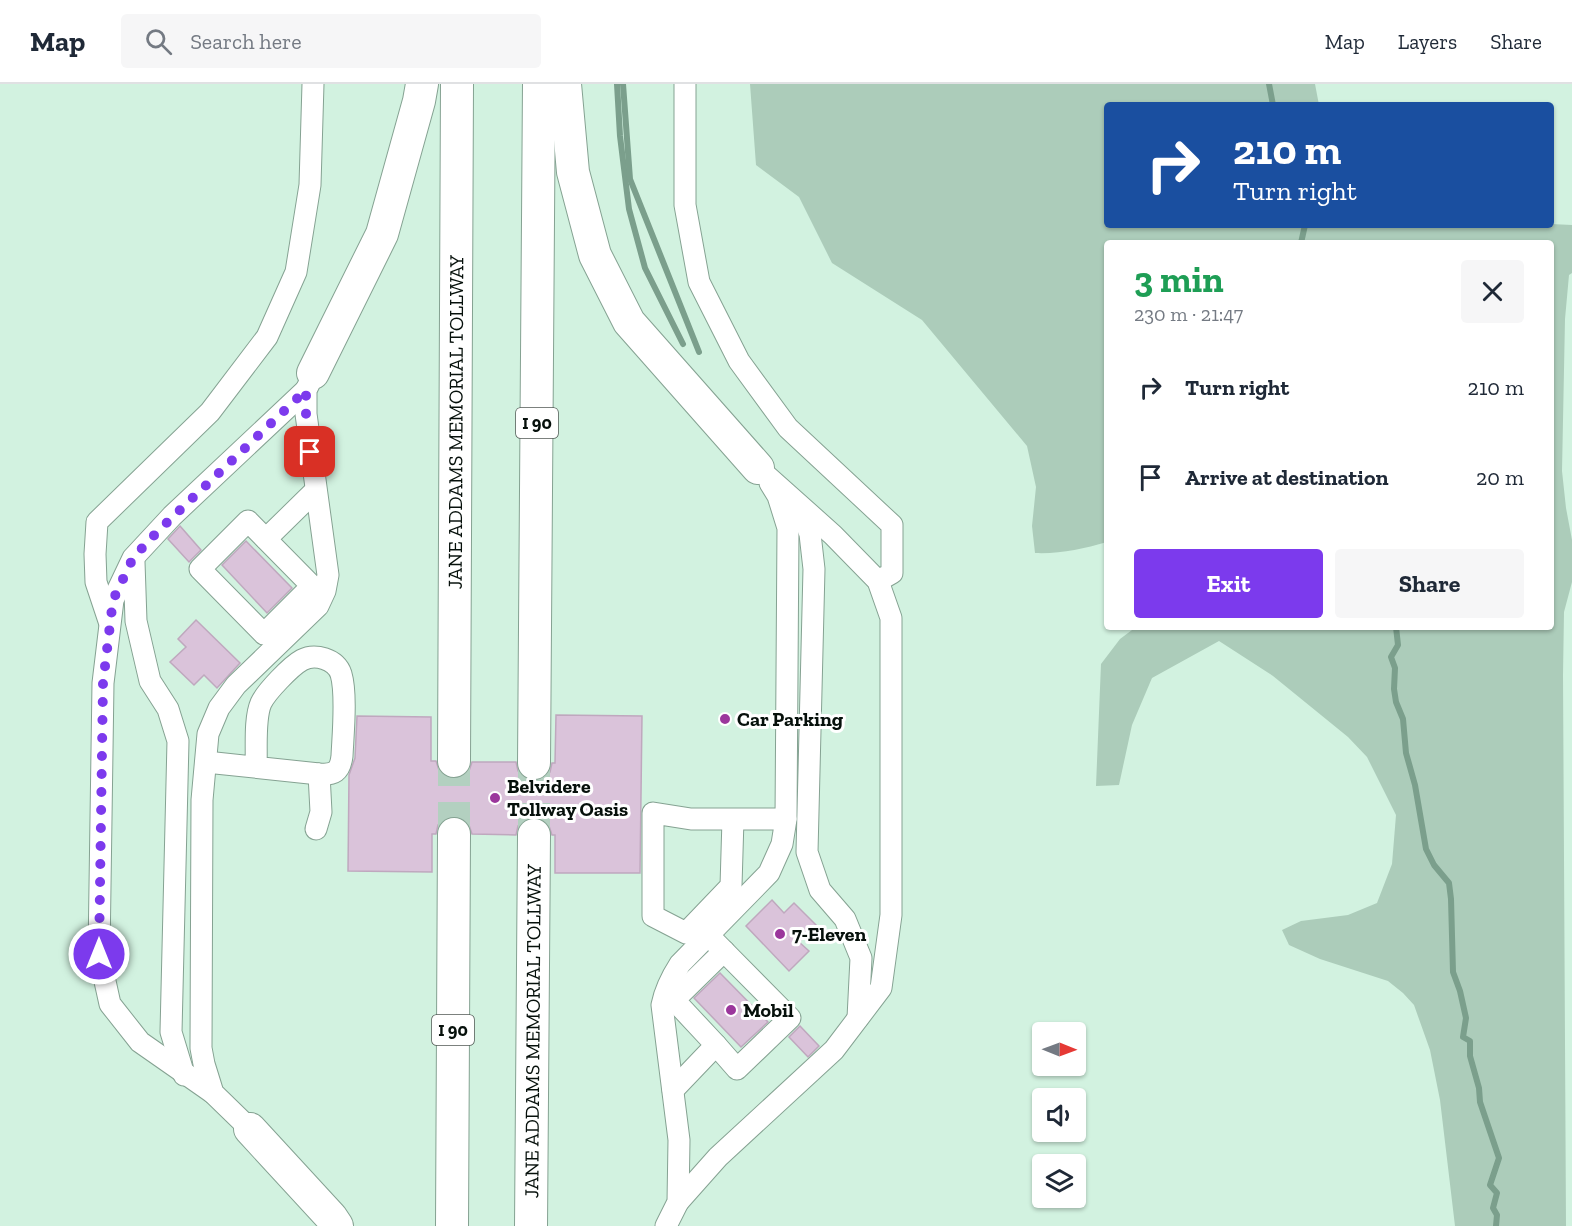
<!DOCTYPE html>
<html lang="en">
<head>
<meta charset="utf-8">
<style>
	:root { --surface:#fff; --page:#f6f6f7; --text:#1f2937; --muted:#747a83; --line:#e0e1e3; --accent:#7c3aed }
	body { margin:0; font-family:"Zilla Slab",serif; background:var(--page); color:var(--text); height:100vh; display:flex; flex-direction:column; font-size:22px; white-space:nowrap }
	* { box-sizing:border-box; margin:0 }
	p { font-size:20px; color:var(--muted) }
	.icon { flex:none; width:33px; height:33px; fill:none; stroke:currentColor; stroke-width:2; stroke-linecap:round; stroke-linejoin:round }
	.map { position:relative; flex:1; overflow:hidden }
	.sheet { position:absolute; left:1104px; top:156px; width:450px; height:390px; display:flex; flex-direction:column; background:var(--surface); border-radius:6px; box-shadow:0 2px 4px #0004 }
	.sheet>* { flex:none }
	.guide { position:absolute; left:1104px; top:18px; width:450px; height:126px; border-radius:6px; box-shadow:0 2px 4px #0004; background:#1a4fa0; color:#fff; overflow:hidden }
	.needle { width:39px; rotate:91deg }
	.tools { position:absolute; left:1032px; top:938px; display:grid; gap:12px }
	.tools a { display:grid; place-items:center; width:54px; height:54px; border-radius:6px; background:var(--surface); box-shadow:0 2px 4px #0004; font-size:30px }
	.pin { position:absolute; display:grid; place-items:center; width:51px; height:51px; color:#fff; margin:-26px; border-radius:12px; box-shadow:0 3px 9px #0006 }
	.me { position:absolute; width:66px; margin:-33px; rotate:0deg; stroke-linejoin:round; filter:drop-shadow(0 0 4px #0008) }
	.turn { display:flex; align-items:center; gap:21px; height:126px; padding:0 30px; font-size:27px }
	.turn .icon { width:78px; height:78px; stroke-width:2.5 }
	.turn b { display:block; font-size:42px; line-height:51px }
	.round { display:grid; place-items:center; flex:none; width:63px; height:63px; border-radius:6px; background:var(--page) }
	.headline { display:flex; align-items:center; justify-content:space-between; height:102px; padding:0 30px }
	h1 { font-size:36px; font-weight:700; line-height:45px; color:#1e9e55 }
	.button { display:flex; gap:12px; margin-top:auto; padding:12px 30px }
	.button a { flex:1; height:69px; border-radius:6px; background:var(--accent); color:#fff; font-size:24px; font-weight:700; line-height:69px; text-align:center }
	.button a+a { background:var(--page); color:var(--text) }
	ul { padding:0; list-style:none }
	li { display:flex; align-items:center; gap:18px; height:90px; padding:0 30px }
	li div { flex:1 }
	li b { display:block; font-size:22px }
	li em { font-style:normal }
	header { display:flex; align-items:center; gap:36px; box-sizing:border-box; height:84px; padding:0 30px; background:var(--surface); border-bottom:2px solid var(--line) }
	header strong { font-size:28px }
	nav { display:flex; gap:33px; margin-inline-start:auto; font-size:21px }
	.search { width:420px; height:54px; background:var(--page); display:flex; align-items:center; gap:15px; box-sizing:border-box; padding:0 21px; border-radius:6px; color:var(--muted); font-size:22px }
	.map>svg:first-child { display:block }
</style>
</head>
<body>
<header>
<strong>Map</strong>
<div class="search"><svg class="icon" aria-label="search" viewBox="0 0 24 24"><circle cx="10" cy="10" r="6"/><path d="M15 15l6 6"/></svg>Search here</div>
<nav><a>Map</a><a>Layers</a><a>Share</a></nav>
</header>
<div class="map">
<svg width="1572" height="1142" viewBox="0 0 1572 1142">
	<rect width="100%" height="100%" fill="#d2f2e0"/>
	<path fill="#acccba" d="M 750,0 L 1315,0 L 1319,21 L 1107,21 L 1107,141 L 1551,140 L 1572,141 L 1572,189 L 1569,191 L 1565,235 L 1562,387 L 1566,424 L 1572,456 L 1572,498 L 1564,528 L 1563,591 L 1566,1142 L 1455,1142 L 1440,1016 L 1430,966 L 1414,921 L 1403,909 L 1388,897 L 1320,875 L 1289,861 L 1282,846 L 1301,837 L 1348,831 L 1377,819 L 1392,780 L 1396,731 L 1367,673 L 1348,653 L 1273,592 L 1219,557 L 1152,594 L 1132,641 L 1119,701 L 1096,702 L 1101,580 L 1120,555 L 1136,543 L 1551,543 L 1551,159 L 1107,159 L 1107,458 C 1083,465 1060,470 1035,469 L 1032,442 L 1036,403 L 1027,362 L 922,236 L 832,179 L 799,113 L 756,81 Z"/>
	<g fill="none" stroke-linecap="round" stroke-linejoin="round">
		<g stroke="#7b9f8c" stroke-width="6">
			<path d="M 617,0 L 620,52 L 629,125 L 645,184 L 683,260"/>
			<path d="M 623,0 L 630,95 L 699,268"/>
			<path d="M 1269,0 L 1273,21"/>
			<path d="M 1301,159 L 1305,141"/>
			<path d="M 1396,543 L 1398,561 L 1391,573 L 1395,584 L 1394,605 L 1396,618 L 1403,635 L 1406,669 L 1415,701 L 1426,765 L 1434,781 L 1449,799 L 1451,815 L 1453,888 L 1460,907 L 1466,934 L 1463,953 L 1470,957 L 1470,972 L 1479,1004 L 1480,1018 L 1499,1074 L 1490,1101 L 1497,1109 L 1493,1124 L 1497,1131 L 1496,1142"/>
		</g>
	</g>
	<g fill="#dac3da" stroke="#bfa8be" stroke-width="1.5">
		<path d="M 180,442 L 201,466 L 189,478 L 168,455 Z"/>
		<path d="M 246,457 L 292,504 L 267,529 L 222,481 Z"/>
		<path d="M 196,536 L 240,579 L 217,604 L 204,591 L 194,601 L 170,578 L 186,563 L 178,555 Z"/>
		<path d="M 556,631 L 642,632 L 640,789 L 555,789 L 555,751 L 552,751 L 549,742 L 543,735 L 534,733 L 525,736 L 518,742 L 516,751 L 472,750 L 469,741 L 464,735 L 455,732 L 445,735 L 438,741 L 436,750 L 432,750 L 432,788 L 348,787 L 349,691 L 355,674 L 357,632 L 431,633 L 431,677 L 436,677 L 439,686 L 445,693 L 454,695 L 463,692 L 469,687 L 472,678 L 516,678 L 518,687 L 524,694 L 534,697 L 543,694 L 550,688 L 552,679 L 555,679 Z"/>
		<path d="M 772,816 L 784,829 L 794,819 L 816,841 L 799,858 L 809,867 L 789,887 L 746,842 Z"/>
		<path d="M 720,889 L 768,938 L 741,963 L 694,914 Z"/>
		<path d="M 800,942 L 819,962 L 808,973 L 789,953 Z"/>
	</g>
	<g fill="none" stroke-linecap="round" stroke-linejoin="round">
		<g stroke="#b3d0c0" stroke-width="32" stroke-dasharray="32 16" stroke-linecap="butt">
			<path d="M 454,750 L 454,677"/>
			<path d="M 534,751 L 534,679"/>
		</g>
		<defs>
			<g id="minor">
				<path d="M 685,0 L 685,121 L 699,198 L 739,277 L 788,344 L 892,441 L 892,489 L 878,497"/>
				<path d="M 800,424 L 810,450 L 814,485 L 807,768 L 820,806 L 845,835 L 861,874 L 858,934"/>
				<path d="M 248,437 L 312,502 L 264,550 L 200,485 Z"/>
				<path d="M 266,455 L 315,407"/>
				<path d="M 134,478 L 136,537 L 150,597 L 168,625 L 178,657 L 171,948 L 184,991"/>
				<path d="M 109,537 L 96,498 L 95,470 L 97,438 L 210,328 L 267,253 L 296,188 L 310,101 L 313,0"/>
				<path d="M 206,678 L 319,690 C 334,691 340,688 342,672 C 343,650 347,610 341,590 C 336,575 315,569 302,576 C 291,582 266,608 261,619 C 254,635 257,665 256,683"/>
				<path d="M 733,735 L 731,802 L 686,849 L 653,832 L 653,729 L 691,735 L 786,735"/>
				<path d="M 316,745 L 321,728 L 319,690"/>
				<path d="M 709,852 L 790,934 L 737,985 L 716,961"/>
				<path d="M 673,1006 L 716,961 L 674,916 L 724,867"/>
				<path d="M 213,1009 L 140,958 L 110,920 L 99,870 L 103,599 L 113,516 L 133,474 L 172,432 L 306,306"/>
				<path d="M 250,1045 L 213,1009 L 204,980 L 201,964 L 202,716 L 208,650 L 219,624 L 236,601 L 318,522 L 325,507 L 328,491 L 306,330 L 306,306 L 309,300"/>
				<path d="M 678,1118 L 718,1073 L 834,966 L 881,904 L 891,831 L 891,534 L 878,497 L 833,451 L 758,384"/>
				<path d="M 666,1142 L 678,1118 L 679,1056 L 662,921 C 665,906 671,894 680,880 L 769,789 L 782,760 L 786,735 L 788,444 L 778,412 L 770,399"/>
			</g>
			<g id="highway">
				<path d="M 565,0 L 573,88 L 595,171 L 629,238 L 758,384"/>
				<path d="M 313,289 L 382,150 L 419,17 L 422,0"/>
				<path id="s1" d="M 454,677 L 457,0"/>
				<path d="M 534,679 L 539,0"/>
				<path d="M 250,1045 L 331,1133 L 337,1142"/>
				<path d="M 452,1142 L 454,750"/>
				<path id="s2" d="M 531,1142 L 534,751"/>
			</g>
		</defs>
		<use href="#minor" stroke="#85a292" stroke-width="23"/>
		<use href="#highway" stroke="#85a292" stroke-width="34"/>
		<use href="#minor" stroke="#fff" stroke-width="21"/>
		<use href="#highway" stroke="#fff" stroke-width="32"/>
	</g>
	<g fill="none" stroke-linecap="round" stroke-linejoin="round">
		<path stroke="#7c3aed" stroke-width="10" stroke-dasharray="0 18" d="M 99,870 L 103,599 L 113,516 L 133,474 L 159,446 L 306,306 L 306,330 L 310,368"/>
	</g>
	<g fill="#9b369c" stroke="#fff" stroke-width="2">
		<circle cx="725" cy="635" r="6"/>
		<circle cx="495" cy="714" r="6"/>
		<circle cx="780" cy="850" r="6"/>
		<circle cx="731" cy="926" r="6"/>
	</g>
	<g text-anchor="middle" stroke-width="6" stroke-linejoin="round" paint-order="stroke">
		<g fill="#fff" stroke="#515854" stroke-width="1.5">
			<rect x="516" y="324" width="42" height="30" rx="4.5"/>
			<rect x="432" y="931" width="42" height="30" rx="4.5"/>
		</g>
		<g font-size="18" font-weight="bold" fill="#06100b">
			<text x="537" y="345">I 90</text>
			<text x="453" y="952">I 90</text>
		</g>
		<g font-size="20" fill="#06100b" stroke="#fff">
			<text dy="7" stroke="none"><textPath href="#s1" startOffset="339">JANE ADDAMS MEMORIAL TOLLWAY</textPath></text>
			<text dy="7" stroke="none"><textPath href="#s2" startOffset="195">JANE ADDAMS MEMORIAL TOLLWAY</textPath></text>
		</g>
		<g font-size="20" font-weight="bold" fill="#06100b" stroke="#fff" text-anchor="start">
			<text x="737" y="642">Car Parking</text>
			<text x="507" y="709">Belvidere<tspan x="507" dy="23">Tollway Oasis</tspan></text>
			<text x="792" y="857">7-Eleven</text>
			<text x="743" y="933">Mobil</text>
		</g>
	</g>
</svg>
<div class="tools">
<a><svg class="needle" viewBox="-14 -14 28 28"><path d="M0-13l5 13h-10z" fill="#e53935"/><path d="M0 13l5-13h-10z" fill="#747a83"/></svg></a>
<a><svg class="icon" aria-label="sound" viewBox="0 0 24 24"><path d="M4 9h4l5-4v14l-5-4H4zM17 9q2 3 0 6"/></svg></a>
<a><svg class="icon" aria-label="layers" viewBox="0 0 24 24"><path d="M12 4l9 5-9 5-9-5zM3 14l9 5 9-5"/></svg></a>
</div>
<div class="pin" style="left:310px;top:368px;background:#d93025"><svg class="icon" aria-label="arrive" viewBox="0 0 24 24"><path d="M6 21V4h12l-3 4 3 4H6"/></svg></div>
<svg class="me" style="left:99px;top:870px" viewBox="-20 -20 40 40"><circle r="17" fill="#7c3aed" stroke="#fff" stroke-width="3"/><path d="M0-11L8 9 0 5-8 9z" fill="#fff"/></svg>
<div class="guide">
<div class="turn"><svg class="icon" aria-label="right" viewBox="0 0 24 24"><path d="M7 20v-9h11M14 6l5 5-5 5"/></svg><div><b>210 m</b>Turn right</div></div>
</div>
<section class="sheet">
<div class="headline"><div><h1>3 min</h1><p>230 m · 21:47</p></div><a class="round"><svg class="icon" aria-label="close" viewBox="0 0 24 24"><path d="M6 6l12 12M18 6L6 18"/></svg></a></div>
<ul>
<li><svg class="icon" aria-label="right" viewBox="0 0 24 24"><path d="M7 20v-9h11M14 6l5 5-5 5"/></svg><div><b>Turn right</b></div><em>210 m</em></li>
<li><svg class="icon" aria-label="arrive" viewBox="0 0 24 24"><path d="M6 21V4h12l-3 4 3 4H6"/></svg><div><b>Arrive at destination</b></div><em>20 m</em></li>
</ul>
<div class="button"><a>Exit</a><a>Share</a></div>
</section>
</div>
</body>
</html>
